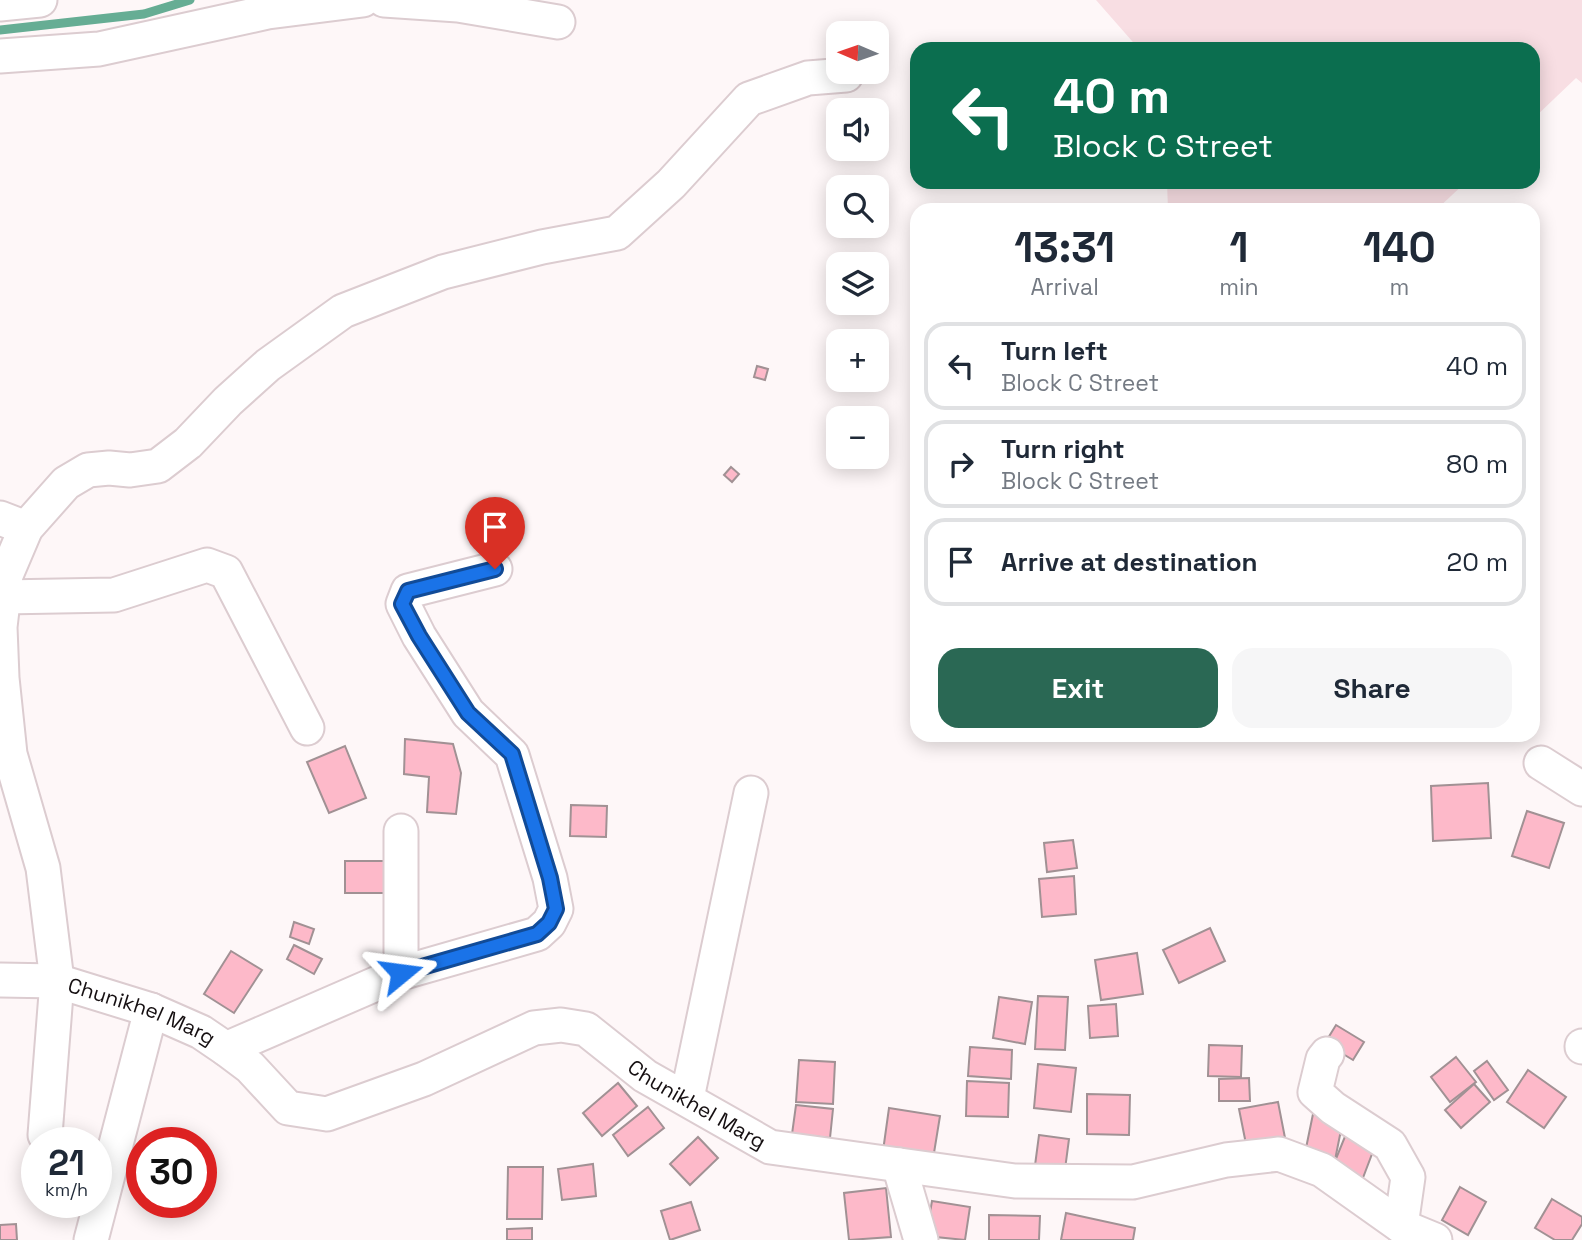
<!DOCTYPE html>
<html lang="en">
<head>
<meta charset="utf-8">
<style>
	:root { --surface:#fff; --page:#f6f6f7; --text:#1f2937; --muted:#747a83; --line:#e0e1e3; --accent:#2a6854 }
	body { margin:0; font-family:"Space Grotesk",sans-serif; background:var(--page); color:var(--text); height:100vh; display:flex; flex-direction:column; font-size:26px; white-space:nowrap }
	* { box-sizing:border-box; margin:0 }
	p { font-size:23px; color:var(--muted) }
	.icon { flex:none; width:38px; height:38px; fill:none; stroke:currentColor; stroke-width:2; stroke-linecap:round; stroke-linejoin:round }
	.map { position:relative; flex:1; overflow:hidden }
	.side { position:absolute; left:910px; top:203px; width:630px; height:539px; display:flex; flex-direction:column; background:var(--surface); border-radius:21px; box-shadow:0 4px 18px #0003 }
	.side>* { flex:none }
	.banner { position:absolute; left:910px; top:42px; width:630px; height:147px; border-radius:21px; box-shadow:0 4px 18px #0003; background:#0b6e4f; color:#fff; overflow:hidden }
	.needle { width:46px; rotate:272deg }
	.buttons { position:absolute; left:826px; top:21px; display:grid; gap:14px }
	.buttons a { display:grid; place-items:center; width:63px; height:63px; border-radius:14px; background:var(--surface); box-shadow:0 4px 18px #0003; font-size:35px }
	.speed { position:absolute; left:21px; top:1127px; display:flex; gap:14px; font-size:35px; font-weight:700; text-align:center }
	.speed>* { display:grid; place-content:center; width:91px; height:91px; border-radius:50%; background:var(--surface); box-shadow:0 4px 18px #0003; line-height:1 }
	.speed small { font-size:18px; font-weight:400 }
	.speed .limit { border:10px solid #d22; background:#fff; color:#111 }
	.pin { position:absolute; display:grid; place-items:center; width:60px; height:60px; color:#fff; margin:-72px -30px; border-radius:50% 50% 50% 0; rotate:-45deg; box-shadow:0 0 7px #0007 }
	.pin .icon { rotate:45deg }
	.me { position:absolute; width:77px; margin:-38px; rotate:74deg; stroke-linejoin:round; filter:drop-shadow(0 0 5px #0008) }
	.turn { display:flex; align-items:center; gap:24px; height:147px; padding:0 28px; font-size:32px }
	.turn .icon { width:91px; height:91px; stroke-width:2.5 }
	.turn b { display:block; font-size:49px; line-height:60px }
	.eta { display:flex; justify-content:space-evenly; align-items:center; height:119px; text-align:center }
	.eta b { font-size:42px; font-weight:800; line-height:49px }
	.primary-button { display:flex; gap:14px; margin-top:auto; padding:14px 28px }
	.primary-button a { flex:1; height:80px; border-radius:21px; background:var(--accent); color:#fff; font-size:28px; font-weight:800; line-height:80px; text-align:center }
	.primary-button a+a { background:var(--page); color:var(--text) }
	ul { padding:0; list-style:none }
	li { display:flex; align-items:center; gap:21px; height:88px; margin:0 14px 10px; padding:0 14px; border:4px solid var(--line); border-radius:21px }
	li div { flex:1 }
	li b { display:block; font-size:26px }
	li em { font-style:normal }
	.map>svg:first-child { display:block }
</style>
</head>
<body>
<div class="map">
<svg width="1582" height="1240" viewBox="0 0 1582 1240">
	<rect width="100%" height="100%" fill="#fef7f8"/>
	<g fill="#f8dee3">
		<path d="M 1096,0 L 1582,0 L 1582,83 L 1576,78 L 1533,119 L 1533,49 L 1139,49 Z"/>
		<path d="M 1167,182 L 1466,182 L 1436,210 L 1168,210 Z"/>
	</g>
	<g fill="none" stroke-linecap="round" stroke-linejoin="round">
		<path stroke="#66ad94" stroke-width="9" d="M 0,30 L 144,14 L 190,0"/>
	</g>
	<g fill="#fdb9c9" stroke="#a19194" stroke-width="2">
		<path d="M 757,366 L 768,369 L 765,380 L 754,377 Z"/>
		<path d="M 731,467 L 739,474 L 732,482 L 724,475 Z"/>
		<path d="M 405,739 L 453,744 L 461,773 L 456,814 L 427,812 L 429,777 L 404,774 Z"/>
		<path d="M 345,746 L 366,798 L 329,813 L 307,762 Z"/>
		<path d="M 1488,783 L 1491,838 L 1433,841 L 1431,786 Z"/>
		<path d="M 571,805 L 607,806 L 606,837 L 570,836 Z"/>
		<path d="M 1527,811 L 1564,823 L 1549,868 L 1512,856 Z"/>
		<path d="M 1073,840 L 1077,868 L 1047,872 L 1044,843 Z"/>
		<rect x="345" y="861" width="46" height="32"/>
		<path d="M 1074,876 L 1076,914 L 1042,917 L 1039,879 Z"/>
		<path d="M 294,922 L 314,929 L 309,944 L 290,937 Z"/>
		<path d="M 1210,928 L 1225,961 L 1179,983 L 1163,950 Z"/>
		<path d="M 294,945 L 322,959 L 314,974 L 287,959 Z"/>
		<path d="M 231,951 L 262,970 L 234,1013 L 204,994 Z"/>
		<path d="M 1137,953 L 1143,994 L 1101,1000 L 1095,960 Z"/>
		<path d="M 1038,996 L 1068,997 L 1065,1050 L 1035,1049 Z"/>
		<path d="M 999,997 L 1032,1002 L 1025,1044 L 993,1038 Z"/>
		<path d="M 1116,1004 L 1118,1036 L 1090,1038 L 1088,1006 Z"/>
		<path d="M 1336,1025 L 1364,1042 L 1353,1060 L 1325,1043 Z"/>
		<path d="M 1209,1045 L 1242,1046 L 1241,1077 L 1208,1076 Z"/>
		<path d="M 970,1047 L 1012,1050 L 1011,1079 L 968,1076 Z"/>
		<path d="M 1456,1057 L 1476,1082 L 1450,1102 L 1431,1077 Z"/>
		<path d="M 799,1060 L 835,1062 L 833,1104 L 796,1102 Z"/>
		<path d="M 1487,1061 L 1508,1090 L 1494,1100 L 1474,1071 Z"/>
		<path d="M 1038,1064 L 1076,1068 L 1071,1112 L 1034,1108 Z"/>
		<path d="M 1528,1070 L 1566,1097 L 1544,1128 L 1507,1102 Z"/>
		<path d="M 1249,1078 L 1250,1101 L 1219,1101 L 1219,1079 Z"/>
		<path d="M 967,1081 L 1009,1083 L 1008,1117 L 966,1116 Z"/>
		<path d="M 618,1083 L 637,1106 L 602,1136 L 583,1113 Z"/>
		<path d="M 1474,1084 L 1490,1102 L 1461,1128 L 1445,1110 Z"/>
		<path d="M 1087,1094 L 1130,1095 L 1129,1135 L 1087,1134 Z"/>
		<path d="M 1278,1102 L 1286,1143 L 1247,1149 L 1239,1109 Z"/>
		<path d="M 796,1105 L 833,1109 L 830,1138 L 792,1134 Z"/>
		<path d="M 648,1107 L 664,1128 L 628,1156 L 613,1135 Z"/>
		<path d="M 889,1108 L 940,1116 L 933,1159 L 883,1151 Z"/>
		<path d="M 1313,1114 L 1343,1120 L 1335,1160 L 1305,1153 Z"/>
		<path d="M 1346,1134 L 1375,1146 L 1361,1183 L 1331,1171 Z"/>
		<path d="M 1039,1135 L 1069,1139 L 1064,1177 L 1034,1173 Z"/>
		<path d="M 698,1137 L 718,1158 L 690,1185 L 670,1164 Z"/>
		<path d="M 593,1164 L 596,1196 L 562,1200 L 558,1169 Z"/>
		<path d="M 508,1167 L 543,1167 L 542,1219 L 507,1219 Z"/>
		<path d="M 1460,1187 L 1486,1202 L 1468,1235 L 1442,1220 Z"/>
		<path d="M 886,1188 L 891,1237 L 849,1240 L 844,1193 Z"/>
		<path d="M 1552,1199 L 1582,1217 L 1582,1224 L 1572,1240 L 1555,1240 L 1535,1228 Z"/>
		<path d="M 932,1201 L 970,1207 L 965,1240 L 926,1236 Z"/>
		<path d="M 691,1202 L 700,1230 L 670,1240 L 661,1211 Z"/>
		<path d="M 1066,1213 L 1135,1228 L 1133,1240 L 1061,1240 Z"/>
		<path d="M 989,1215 L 1040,1216 L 1039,1240 L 989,1240 Z"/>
		<path d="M 16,1224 L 17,1240 L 0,1240 L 0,1225 Z"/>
		<path d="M 532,1228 L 532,1240 L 507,1240 L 507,1229 Z"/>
	</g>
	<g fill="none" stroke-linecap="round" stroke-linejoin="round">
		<defs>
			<g id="minor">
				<path d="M 384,0 L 458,5 L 558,22"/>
				<path d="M 0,4 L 40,0"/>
				<path d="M 0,56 L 99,49 L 268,12 L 363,0"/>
				<path d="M 0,518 L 26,528"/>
				<path d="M 3,597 L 114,595 L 207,565 L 226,572 L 307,728"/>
				<path d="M 1541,763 L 1582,789"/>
				<path d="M 401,831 L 401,973"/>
				<path id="s1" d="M 0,980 L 57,981 L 151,1010 L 201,1032 L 226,1049 L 250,1067 L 288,1108 L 327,1114 L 424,1079 L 534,1028 L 561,1025 L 586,1029 L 645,1076 L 770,1147 L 1015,1181 L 1133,1182 L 1226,1160 L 1279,1154 L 1322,1170 L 1401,1226 L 1435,1240"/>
				<path d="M 1582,1046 L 1582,1047"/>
				<path d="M 226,1049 L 401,973 L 537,934 L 549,923 L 556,909 L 550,878 L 512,755 L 468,713 L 419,636 L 403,604 L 408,591 L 495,569"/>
				<path d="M 1327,1054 L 1323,1059 L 1315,1092 L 1333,1108 L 1390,1145 L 1408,1177 L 1401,1226"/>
				<path d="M 687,1098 L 751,793"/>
				<path d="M 45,1135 L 57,981 L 43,868 L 10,754 L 2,678 L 0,627 L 6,575 L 26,528 L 66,483 L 88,470 L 109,468 L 130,470 L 158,466 L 188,443 L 228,401 L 268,365 L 343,311 L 443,272 L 542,247 L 617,233 L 671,184 L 749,99 L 808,78 L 846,75"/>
				<path d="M 899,1165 L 921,1240"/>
				<path d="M 91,1240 L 151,1010"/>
			</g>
		</defs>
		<use href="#minor" stroke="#dcccd0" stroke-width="37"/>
		<use href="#minor" stroke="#fff" stroke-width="33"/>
	</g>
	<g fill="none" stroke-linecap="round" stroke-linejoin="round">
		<defs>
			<path id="route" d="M 401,973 L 537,934 L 549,923 L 556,909 L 550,878 L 512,754 L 468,713 L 419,636 L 402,604 L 408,591 L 495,569"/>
		</defs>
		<use href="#route" stroke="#114b97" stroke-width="18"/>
		<use href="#route" stroke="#1a73e8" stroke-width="12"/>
	</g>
	<g text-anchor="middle" stroke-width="7" stroke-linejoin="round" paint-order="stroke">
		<g font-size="21" fill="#150f11" stroke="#fef7f8">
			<text dy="7" stroke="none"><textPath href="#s1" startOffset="147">Chunikhel Marg</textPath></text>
			<text dy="7" stroke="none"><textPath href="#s1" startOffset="777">Chunikhel Marg</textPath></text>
		</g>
	</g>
</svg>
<div class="buttons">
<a><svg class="needle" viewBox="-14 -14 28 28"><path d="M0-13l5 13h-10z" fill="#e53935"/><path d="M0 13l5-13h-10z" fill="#747a83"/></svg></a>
<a><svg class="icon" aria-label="sound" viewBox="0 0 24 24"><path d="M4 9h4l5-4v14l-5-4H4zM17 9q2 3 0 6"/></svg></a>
<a><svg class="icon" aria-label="search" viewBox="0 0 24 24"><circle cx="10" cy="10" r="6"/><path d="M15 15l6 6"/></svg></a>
<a><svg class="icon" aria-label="layers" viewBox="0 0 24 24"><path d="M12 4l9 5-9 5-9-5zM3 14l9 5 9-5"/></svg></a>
<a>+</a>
<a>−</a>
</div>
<div class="speed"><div>21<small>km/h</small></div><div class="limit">30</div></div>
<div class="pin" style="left:495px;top:569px;background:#d93025"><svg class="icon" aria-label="arrive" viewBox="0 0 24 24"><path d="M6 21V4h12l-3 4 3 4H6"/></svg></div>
<svg class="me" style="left:401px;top:973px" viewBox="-20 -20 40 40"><path d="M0-17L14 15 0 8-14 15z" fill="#1a73e8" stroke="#fff" stroke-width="4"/></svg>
<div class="banner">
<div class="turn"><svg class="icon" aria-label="left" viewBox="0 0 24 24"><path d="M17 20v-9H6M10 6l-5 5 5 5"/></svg><div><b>40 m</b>Block C Street</div></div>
</div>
<section class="side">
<div class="eta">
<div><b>13:31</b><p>Arrival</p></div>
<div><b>1</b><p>min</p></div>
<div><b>140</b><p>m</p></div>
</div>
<ul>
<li><svg class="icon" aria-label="left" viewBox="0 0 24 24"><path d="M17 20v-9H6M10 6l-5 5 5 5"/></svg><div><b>Turn left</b><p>Block C Street</p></div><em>40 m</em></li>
<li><svg class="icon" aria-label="right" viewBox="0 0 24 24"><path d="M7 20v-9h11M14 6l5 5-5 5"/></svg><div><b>Turn right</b><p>Block C Street</p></div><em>80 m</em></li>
<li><svg class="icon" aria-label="arrive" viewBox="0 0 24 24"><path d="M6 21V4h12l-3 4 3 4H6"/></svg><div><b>Arrive at destination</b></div><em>20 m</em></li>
</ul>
<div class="primary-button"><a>Exit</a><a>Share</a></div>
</section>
</div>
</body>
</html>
